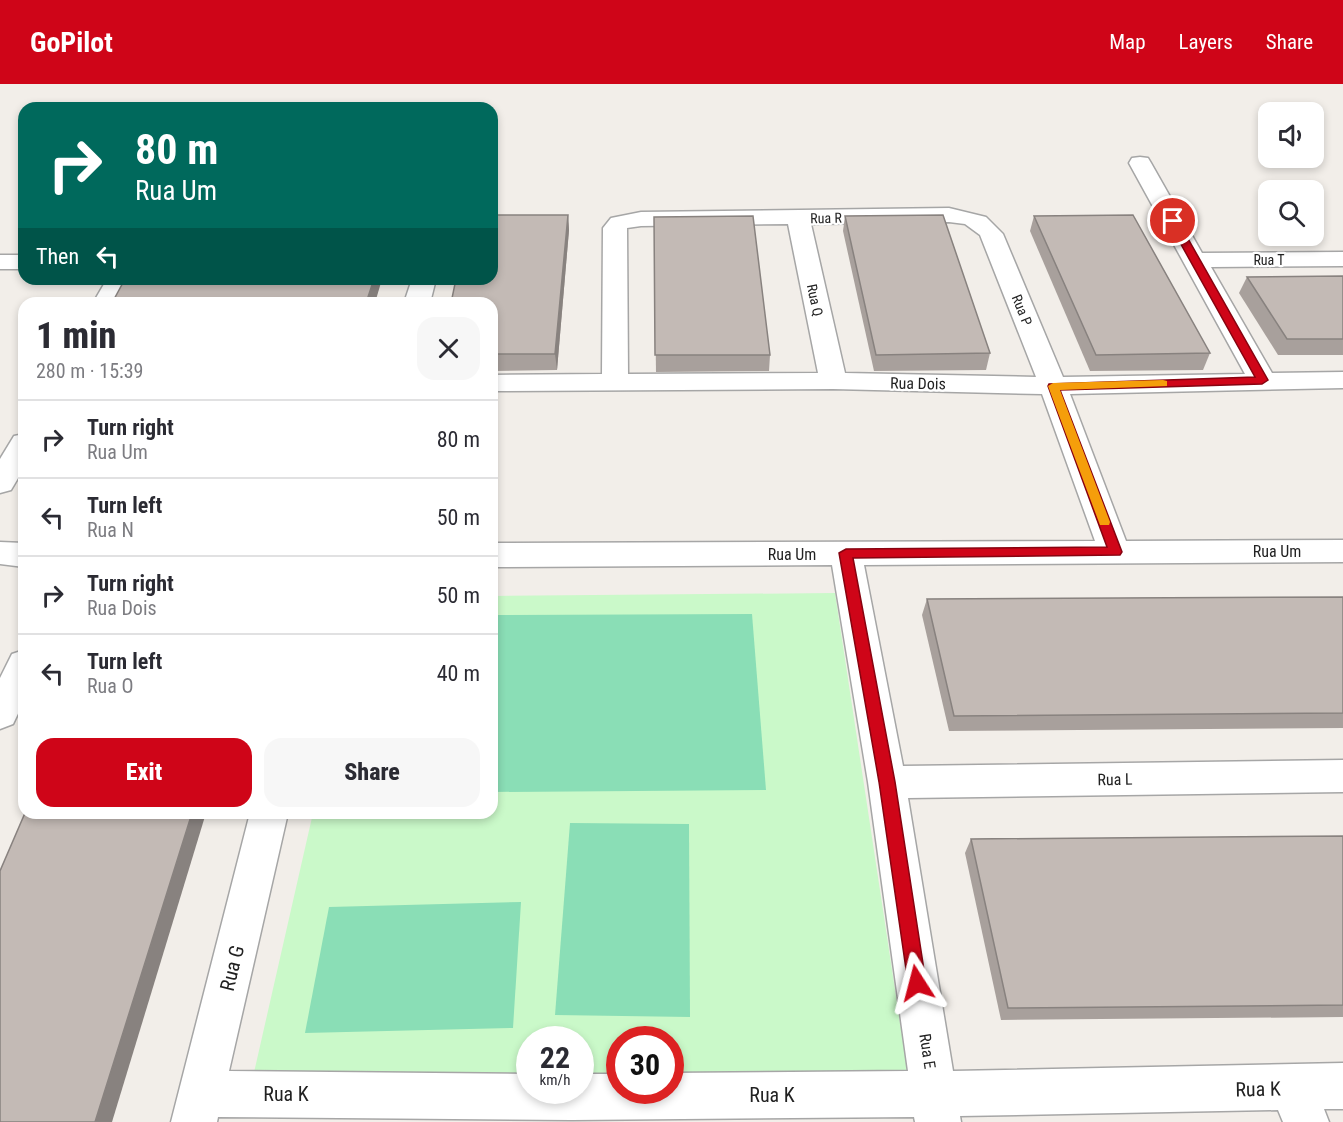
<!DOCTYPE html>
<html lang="en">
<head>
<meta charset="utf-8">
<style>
	:root { --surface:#fff; --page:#f7f7f7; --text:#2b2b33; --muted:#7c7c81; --line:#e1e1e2; --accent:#cf0518 }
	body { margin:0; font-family:"Roboto Condensed",sans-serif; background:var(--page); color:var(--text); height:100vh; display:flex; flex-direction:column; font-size:22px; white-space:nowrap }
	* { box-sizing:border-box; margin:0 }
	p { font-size:20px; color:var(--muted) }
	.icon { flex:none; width:33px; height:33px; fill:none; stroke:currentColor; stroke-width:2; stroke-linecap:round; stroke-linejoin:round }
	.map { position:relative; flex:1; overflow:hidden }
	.panel { position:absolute; left:18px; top:213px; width:480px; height:522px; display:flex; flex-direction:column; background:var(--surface); border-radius:18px; box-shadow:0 3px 9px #0003 }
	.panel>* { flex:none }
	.hud { position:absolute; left:18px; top:18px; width:480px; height:183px; border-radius:18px; box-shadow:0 3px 9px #0003; background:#00695c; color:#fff; overflow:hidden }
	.buttons { position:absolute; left:1258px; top:18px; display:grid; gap:12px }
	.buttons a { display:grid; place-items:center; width:66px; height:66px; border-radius:12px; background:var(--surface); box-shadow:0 3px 9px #0003; font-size:30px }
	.speed { position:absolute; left:516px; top:942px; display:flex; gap:12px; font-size:30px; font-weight:700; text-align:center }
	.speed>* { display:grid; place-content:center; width:78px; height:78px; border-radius:50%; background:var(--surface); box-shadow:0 3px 9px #0003; line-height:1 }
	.speed small { font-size:15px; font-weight:400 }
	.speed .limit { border:9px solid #d22; background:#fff; color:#111 }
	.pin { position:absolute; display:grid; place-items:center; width:51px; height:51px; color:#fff; margin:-26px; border:3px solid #fff; border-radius:50%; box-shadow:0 2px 6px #0007 }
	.me { position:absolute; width:66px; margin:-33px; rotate:351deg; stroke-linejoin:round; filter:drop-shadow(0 0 4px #0008) }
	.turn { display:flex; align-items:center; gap:21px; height:126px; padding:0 18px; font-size:27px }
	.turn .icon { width:78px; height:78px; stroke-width:2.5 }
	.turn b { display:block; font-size:42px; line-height:51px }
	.then { display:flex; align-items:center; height:57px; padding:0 18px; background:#0003; gap:12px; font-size:22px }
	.round { display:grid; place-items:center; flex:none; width:63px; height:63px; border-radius:18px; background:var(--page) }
	.overview { display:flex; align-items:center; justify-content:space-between; height:102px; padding:0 18px }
	h1 { font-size:36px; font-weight:800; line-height:45px }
	.button { display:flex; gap:12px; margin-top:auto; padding:12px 18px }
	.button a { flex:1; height:69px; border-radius:18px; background:var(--accent); color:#fff; font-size:24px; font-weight:800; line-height:69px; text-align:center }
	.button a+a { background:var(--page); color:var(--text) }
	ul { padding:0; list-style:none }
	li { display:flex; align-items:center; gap:18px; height:78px; padding:0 18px; border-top:2px solid var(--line) }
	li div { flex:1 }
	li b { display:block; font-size:22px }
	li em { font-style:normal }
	header { display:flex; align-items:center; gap:36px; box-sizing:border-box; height:84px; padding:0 30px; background:var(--accent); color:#fff }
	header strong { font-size:28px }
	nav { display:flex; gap:33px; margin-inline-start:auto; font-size:21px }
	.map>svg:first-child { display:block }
</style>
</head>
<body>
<header>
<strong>GoPilot</strong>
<nav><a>Map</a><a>Layers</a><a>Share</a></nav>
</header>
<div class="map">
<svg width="1343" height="1038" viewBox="0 0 1343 1038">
	<rect width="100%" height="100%" fill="#f2eee9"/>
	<path fill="#caf9c9" d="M 835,509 L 909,998 L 671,1001 L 670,956 L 620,956 L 619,1001 L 581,1002 L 580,956 L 530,956 L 529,1002 L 250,1006 L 313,729 L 492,729 L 492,512 Z"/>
	<g fill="#8adeb6">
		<path d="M 752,530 L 766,706 L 492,708 L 492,531 Z"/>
		<path d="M 570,739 L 689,740 L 690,933 L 555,931 Z"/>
		<path d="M 521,818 L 513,944 L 305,949 L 329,823 Z"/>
	</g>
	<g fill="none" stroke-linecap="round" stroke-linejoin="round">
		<defs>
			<g id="minor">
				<path d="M 1140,73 L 1148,74 L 1151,79 L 1202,169 L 1343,168 L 1343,182 L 1211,183 L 1272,289 L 1343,288 L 1343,304 L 1070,310 L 1126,457 L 1343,456 L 1343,478 L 864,481 L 903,682 L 1343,676 L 1343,708 L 908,714 L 953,987 L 1343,979 L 1343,1025 L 1324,1025 L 1329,1038 L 1283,1038 L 1278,1026 L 960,1032 L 961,1038 L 915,1038 L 914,1033 L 572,1036 L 218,1033 L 217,1038 L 171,1038 L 250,729 L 288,729 L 229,987 L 530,990 L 530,1006 L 580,1006 L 580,990 L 620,990 L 620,1006 L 670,1006 L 670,989 L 908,987 L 868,698 L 832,481 L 492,483 L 492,459 L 1095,457 L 1042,310 L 833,305 L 492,307 L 492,291 L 602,290 L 603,144 L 611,134 L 641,128 L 949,124 L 986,133 L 1003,150 L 1063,293 L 1245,290 L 1129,79 L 1132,74 ZM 949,138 L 965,140 L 980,151 L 1036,293 L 845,289 L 811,140 ZM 788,140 L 818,289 L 628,290 L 627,144 L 641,142 Z"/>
				<rect x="0" y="171" width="24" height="14"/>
				<path d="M 107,195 L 131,195 L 119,219 L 93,219 Z"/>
				<path d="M 412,195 L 436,195 L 430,219 L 404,219 Z"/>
				<path d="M 24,350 L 24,384 L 11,406 L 0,409 L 0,375 L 14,352 Z"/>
				<path d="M 0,458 L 24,459 L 24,483 L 0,480 Z"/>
				<path d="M 24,566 L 24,617 L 13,640 L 0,645 L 0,594 L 12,570 Z"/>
			</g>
		</defs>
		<use href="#minor" stroke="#a6a6a6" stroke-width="3"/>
		<use href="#minor" fill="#fff" fill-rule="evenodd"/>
	</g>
	<g fill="#a8a09c">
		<path d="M 568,131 L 569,146 L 557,286 L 492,287 L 492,219 Z"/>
		<path d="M 845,132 L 990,269 L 986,286 L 874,287 L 843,147 Z"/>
		<path d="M 1034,132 L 1210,269 L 1203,286 L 1090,287 L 1030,147 Z"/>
		<path d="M 654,133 L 770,271 L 769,287 L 656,288 Z"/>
		<path d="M 1343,192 L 1343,271 L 1278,271 L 1239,209 L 1247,193 Z"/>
		<path d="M 1343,513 L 1343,644 L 949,647 L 922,531 L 927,515 Z"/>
		<path d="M 1343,752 L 1343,933 L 1001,936 L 965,769 L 971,755 Z"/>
	</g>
	<g fill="#88827f">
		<path d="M 568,131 L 569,146 L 557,286 L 555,270 Z"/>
		<path d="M 374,195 L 382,195 L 375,219 L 366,219 Z"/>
		<path d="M 192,729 L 206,729 L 112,1038 L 95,1038 Z"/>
	</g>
	<g fill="#c3bab5" stroke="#88827f" stroke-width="1.5">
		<path d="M 492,131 L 568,131 L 555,270 L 492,270 L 492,219 L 451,219 L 456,195 L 492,195 Z"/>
		<path d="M 943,131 L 990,269 L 876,271 L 845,132 Z"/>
		<path d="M 1133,131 L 1210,269 L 1096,271 L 1034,132 Z"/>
		<path d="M 753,132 L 770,271 L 655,271 L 654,133 Z"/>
		<path d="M 1343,192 L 1343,255 L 1287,255 L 1247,193 Z"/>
		<path d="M 125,195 L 374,195 L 366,219 L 112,219 Z"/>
		<path d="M 1343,513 L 1343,629 L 954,632 L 927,515 Z"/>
		<path d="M 25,729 L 192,729 L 95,1038 L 0,1038 L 0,787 Z"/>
		<path d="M 1343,752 L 1343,921 L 1008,924 L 971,755 Z"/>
	</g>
	<path fill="#cf0518" stroke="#870310" stroke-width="1.5" d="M 1173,134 L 1178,137 L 1268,296 L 1262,300 L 1060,306 L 1122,468 L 1120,471 L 853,474 L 895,698 L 926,899 L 924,905 L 917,907 L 911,905 L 908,899 L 879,698 L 839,469 L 846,465 L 1107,463 L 1048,302 L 1049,300 L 1255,293 L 1168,137 Z"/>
	<path fill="#f59e0b" d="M 1163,296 L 1167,297 L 1167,302 L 1060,306 L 1110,438 L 1109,441 L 1100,441 L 1048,302 L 1053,299 Z"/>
	<g text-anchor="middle" stroke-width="4.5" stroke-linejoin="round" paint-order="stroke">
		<g font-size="14" fill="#222" stroke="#fff">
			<text transform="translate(826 134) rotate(-1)" y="5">Rua R</text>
			<text x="1269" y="181">Rua T</text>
			<text transform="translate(815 216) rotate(78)" y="5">Rua Q</text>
			<text transform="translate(1022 226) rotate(68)" y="5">Rua P</text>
		</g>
		<g font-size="16" fill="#222" stroke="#fff">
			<text transform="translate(918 299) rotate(1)" y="6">Rua Dois</text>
			<text x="1277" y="473">Rua Um</text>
			<text x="792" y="476">Rua Um</text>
			<text transform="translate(1115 695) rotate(-1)" y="6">Rua L</text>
			<text transform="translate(928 967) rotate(81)" y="6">Rua E</text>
		</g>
		<g font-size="20" fill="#222" stroke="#fff">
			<text transform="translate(232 884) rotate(-76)" y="7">Rua G</text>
			<text transform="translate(1258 1005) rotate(-1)" y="7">Rua K</text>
			<text x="286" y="1017">Rua K</text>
			<text x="772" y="1018">Rua K</text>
		</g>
	</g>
</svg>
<div class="buttons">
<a><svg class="icon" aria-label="sound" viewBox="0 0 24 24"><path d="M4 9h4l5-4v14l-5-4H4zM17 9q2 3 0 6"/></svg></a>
<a><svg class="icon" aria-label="search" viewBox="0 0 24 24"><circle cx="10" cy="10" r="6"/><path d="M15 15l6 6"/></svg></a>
</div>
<div class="speed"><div>22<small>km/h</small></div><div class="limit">30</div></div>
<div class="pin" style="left:1173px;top:137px;background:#d93025"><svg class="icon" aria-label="arrive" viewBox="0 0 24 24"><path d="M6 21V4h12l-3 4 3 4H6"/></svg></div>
<svg class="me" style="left:917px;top:899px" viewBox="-20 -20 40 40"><path d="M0-17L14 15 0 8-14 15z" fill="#cf0518" stroke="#fff" stroke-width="4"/></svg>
<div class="hud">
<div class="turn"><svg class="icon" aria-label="right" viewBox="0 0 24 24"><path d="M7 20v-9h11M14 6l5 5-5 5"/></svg><div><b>80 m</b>Rua Um</div></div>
<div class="then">Then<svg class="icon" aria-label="left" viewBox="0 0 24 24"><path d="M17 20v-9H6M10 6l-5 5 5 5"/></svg></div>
</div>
<section class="panel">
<div class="overview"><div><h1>1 min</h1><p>280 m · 15:39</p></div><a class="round"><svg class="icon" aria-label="close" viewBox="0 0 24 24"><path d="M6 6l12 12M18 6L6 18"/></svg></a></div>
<ul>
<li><svg class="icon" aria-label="right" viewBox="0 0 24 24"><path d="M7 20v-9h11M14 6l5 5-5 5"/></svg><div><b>Turn right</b><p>Rua Um</p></div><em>80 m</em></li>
<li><svg class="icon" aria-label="left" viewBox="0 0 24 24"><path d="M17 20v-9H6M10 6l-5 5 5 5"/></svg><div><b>Turn left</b><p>Rua N</p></div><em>50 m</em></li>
<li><svg class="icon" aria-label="right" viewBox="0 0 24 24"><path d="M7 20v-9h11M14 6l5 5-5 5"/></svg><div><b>Turn right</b><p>Rua Dois</p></div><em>50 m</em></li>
<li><svg class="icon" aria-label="left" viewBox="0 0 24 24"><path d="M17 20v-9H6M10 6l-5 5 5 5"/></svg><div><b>Turn left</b><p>Rua O</p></div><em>40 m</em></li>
</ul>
<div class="button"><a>Exit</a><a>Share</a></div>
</section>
</div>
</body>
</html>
